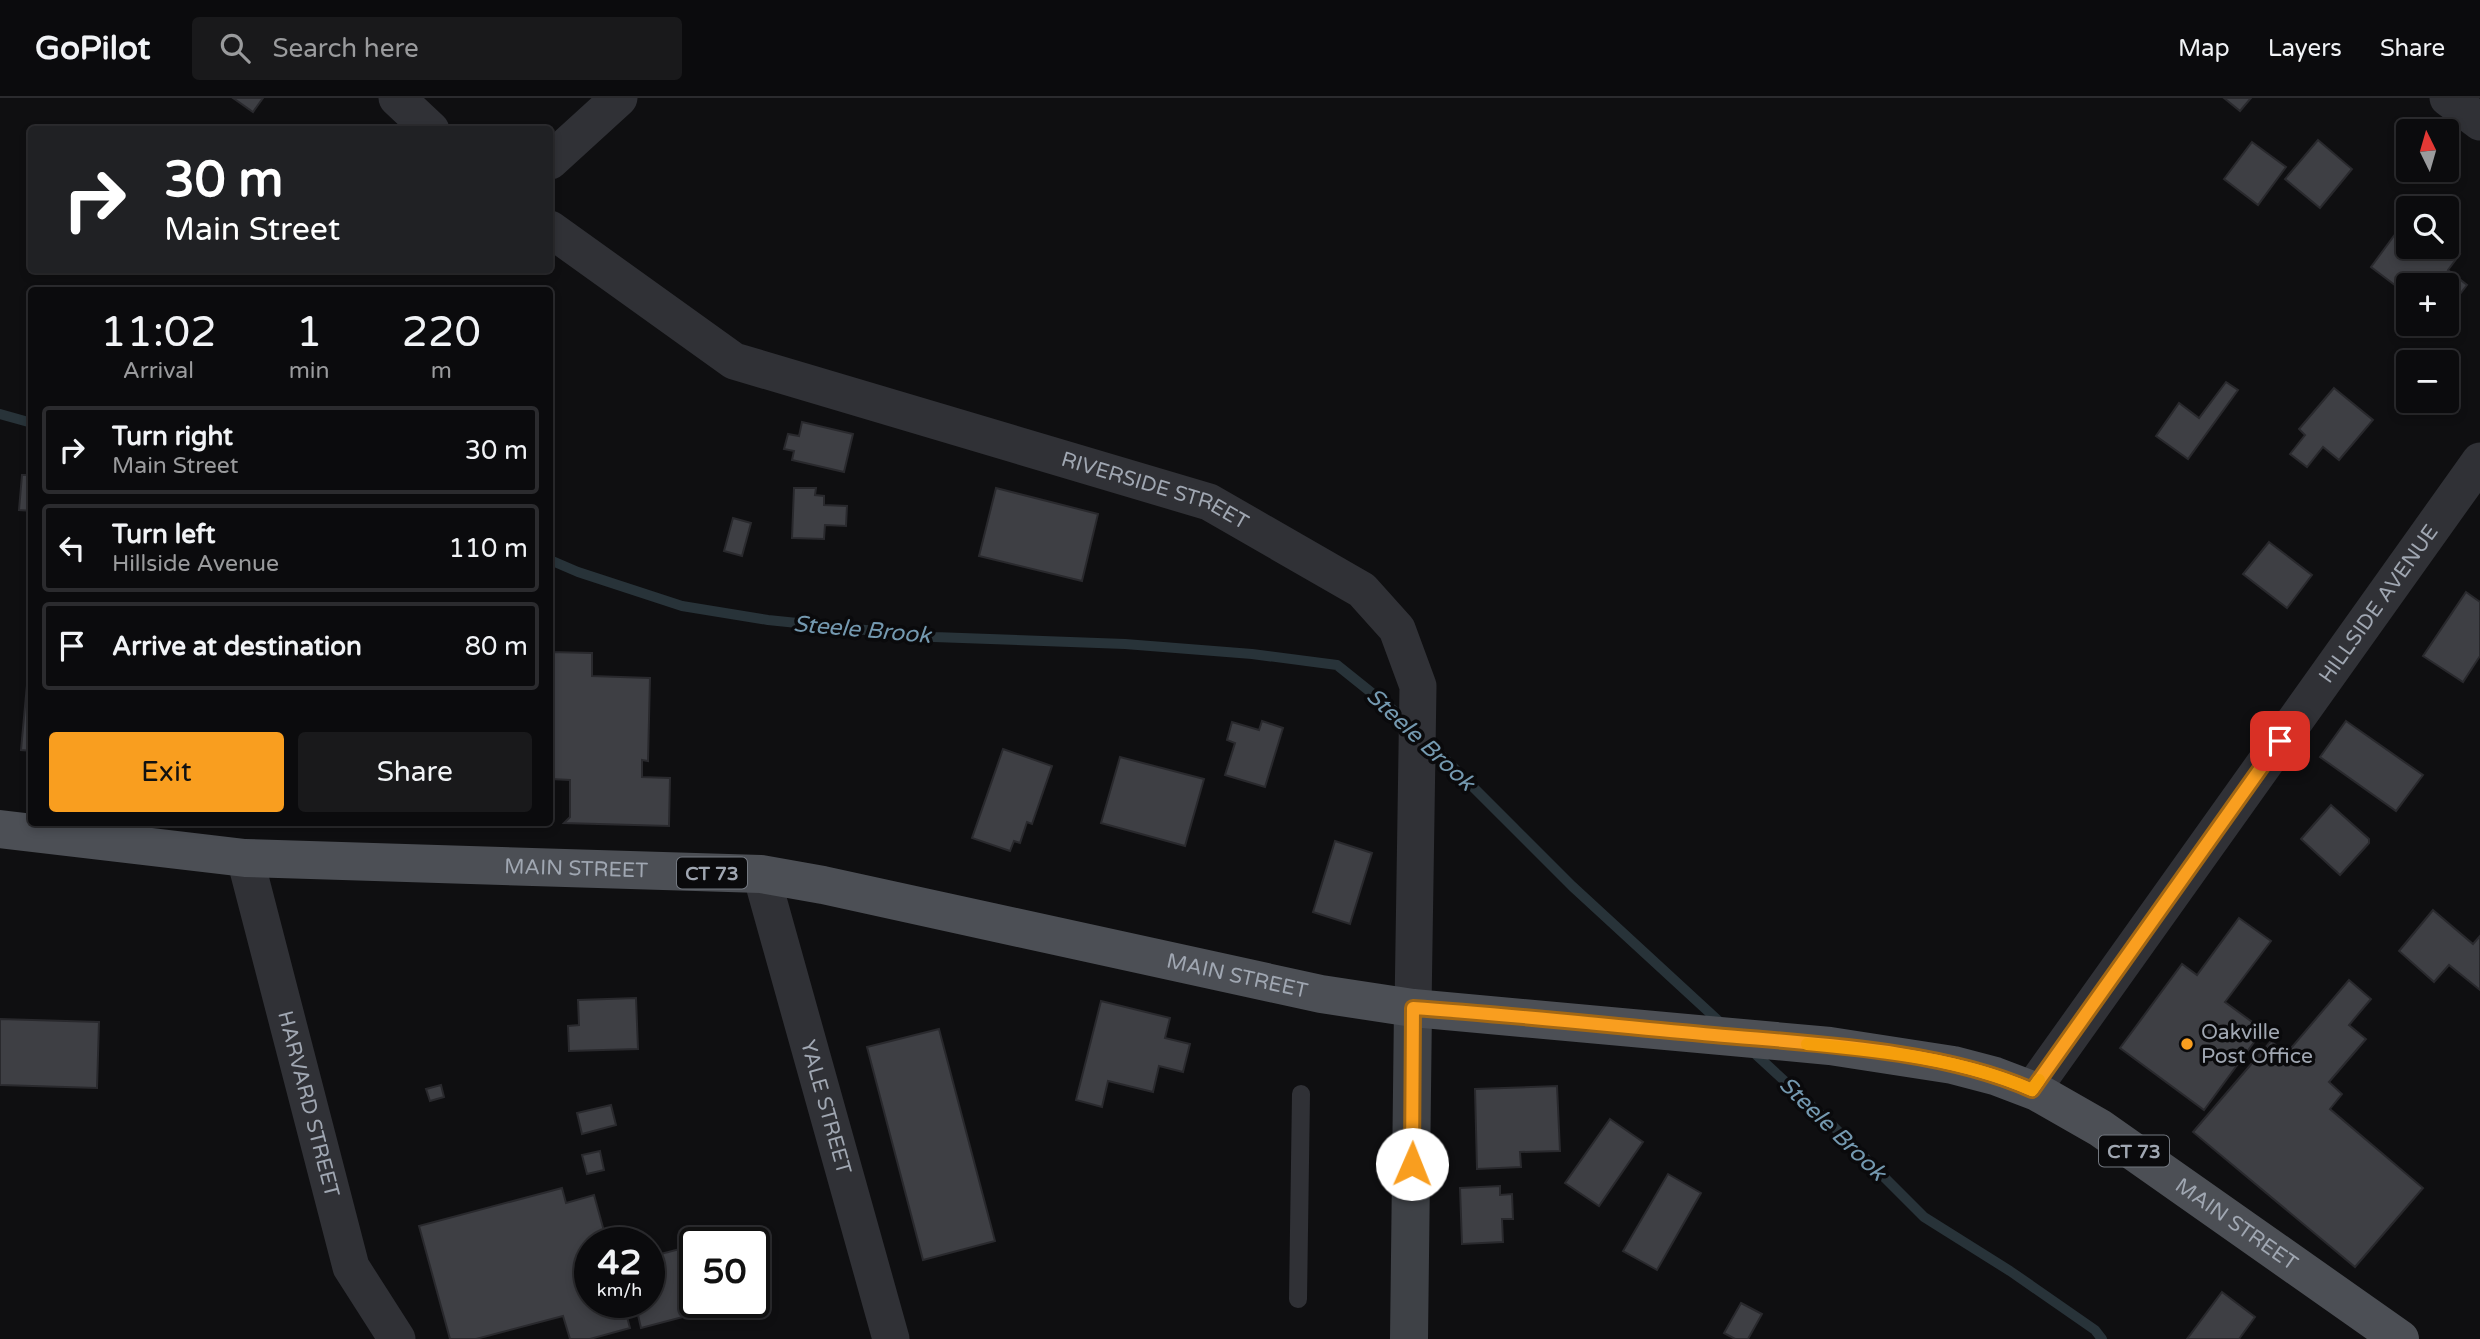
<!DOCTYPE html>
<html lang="en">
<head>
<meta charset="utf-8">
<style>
	:root { --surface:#0b0b0d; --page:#19191b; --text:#f1f3f6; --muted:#9a9b9d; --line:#2b2b2e; --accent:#f99e1f }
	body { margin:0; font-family:"Varela Round",sans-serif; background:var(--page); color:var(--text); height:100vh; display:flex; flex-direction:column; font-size:26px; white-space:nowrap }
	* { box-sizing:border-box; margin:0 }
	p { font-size:23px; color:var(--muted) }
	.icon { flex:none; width:38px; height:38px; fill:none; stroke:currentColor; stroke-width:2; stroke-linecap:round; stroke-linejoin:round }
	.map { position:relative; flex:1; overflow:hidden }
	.sheet { position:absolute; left:28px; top:189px; width:525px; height:539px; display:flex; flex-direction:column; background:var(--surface); border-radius:7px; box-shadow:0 4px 10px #0003,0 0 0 2px var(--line) }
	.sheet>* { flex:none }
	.guide { position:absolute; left:28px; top:28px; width:525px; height:147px; border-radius:7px; box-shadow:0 4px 10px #0003,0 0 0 2px var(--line); background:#202124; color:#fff; overflow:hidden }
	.needle { width:46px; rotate:355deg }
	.buttons { position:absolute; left:2396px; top:21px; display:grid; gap:14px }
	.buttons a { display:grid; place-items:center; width:63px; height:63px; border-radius:7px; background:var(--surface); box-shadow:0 4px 10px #0003,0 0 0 2px var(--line); font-size:35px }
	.speed { position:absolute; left:574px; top:1129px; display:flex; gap:14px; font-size:35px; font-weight:700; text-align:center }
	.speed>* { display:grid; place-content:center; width:91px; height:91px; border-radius:50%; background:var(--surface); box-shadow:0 4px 10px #0003,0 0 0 2px var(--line); line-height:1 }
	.speed small { font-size:18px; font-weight:400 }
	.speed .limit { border:4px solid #111; border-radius:10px; background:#fff; color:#111 }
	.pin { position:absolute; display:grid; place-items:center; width:60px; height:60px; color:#fff; margin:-30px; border-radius:14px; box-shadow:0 4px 10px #0006 }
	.me { position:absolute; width:77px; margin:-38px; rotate:1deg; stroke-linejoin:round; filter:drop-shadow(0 0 5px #0008) }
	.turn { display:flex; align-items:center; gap:24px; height:147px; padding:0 21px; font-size:32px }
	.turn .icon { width:91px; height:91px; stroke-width:2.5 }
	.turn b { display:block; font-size:49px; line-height:60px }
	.eta { display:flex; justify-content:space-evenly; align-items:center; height:119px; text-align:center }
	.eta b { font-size:42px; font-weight:600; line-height:49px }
	.action { display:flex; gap:14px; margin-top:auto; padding:14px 21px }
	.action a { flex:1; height:80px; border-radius:7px; background:var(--accent); color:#111; font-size:28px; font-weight:600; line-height:80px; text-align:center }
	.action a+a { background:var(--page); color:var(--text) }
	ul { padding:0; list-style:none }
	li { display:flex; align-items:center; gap:21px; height:88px; margin:0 14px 10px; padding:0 7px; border:4px solid var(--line); border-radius:7px }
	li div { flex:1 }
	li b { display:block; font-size:26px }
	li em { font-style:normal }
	header { display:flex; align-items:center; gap:42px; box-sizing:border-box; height:98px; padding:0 35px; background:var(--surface); border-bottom:2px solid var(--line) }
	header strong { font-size:33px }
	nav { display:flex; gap:38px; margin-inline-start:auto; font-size:24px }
	.search { width:490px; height:63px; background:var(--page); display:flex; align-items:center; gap:18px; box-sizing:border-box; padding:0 24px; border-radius:7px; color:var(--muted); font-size:26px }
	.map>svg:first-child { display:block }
</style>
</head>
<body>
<header>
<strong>GoPilot</strong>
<div class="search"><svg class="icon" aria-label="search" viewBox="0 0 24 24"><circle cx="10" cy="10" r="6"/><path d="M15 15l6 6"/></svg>Search here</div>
<nav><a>Map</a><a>Layers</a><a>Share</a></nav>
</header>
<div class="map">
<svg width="2480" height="1241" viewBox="0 0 2480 1241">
	<rect width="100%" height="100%" fill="#0f0f11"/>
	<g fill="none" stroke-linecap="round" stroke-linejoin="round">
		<g stroke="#283339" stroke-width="10">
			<path d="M 0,316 L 32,325"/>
			<path d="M 550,462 L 578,474 L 682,508 L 768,522 L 934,539 L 1125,546 L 1252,556 L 1337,567 L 1408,624"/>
			<path d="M 1427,643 L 1572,788 L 1723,927"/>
			<path d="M 1751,952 L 1830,1025 L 1924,1119 L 2010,1173 L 2095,1232 L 2102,1241"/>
		</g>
	</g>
	<g fill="#3e3f44" stroke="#29292d" stroke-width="2">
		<path d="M 233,0 L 263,0 L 253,14 Z"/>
		<path d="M 2224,0 L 2251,0 L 2240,13 Z"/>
		<path d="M 2318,42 L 2352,71 L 2320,110 L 2285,81 Z"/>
		<path d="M 2252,44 L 2286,69 L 2258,107 L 2224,81 Z"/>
		<path d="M 2396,135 L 2408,143 L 2408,149 L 2418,151 L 2419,149 L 2446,149 L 2446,146 L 2460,156 L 2448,172 L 2467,187 L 2446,214 L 2446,187 L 2408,187 L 2408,197 L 2371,169 Z"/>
		<path d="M 2226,284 L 2238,292 L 2188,361 L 2156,338 L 2179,305 L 2199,320 Z"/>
		<path d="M 2334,290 L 2373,322 L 2339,362 L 2323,349 L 2307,369 L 2290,356 L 2305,337 L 2299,331 Z"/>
		<path d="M 802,324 L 853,336 L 844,374 L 792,362 L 794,353 L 784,351 L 788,336 L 799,338 Z"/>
		<path d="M 22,377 L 32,377 L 32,413 L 19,412 Z"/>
		<path d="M 794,390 L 816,390 L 815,397 L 824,398 L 824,407 L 847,408 L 846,428 L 825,427 L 824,441 L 792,440 Z"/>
		<path d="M 996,390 L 1098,416 L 1082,483 L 979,458 Z"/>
		<path d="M 733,420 L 751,425 L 742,458 L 724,453 Z"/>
		<path d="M 2269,444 L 2312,477 L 2287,510 L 2243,476 Z"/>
		<path d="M 2466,494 L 2480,504 L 2480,558 L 2463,584 L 2423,558 Z"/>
		<path d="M 550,554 L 592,555 L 592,578 L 650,580 L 648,663 L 642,662 L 642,679 L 670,680 L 669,728 L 564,725 L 570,719 L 570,682 L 550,681 Z"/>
		<path d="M 29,565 L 32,566 L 32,653 L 21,652 Z"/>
		<path d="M 1262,623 L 1283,630 L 1265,689 L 1225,677 L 1235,645 L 1227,642 L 1232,624 L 1259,632 Z"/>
		<path d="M 2346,623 L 2423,677 L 2396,713 L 2320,659 Z"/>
		<path d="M 1003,651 L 1052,668 L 1032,726 L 1027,724 L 1020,745 L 1014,743 L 1010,753 L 972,740 Z"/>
		<path d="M 1120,659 L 1204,681 L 1185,748 L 1101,725 Z"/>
		<path d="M 2331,707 L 2369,741 L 2369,745 L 2340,777 L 2301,741 Z"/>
		<path d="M 1335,743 L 1372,755 L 1350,826 L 1313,814 Z"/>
		<path d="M 2433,812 L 2473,846 L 2480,838 L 2480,892 L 2449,867 L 2434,884 L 2399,853 Z"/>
		<path d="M 2239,820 L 2271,843 L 2225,904 L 2263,932 L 2204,1012 L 2120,950 L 2182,866 L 2197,877 Z"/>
		<path d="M 2349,882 L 2371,901 L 2349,927 L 2366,941 L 2329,984 L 2342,996 L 2330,1011 L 2423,1090 L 2355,1169 L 2193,1034 L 2271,943 L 2286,956 Z"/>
		<path d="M 636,900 L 638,951 L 569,953 L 568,928 L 579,927 L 578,902 Z"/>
		<path d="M 1101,903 L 1170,920 L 1165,940 L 1190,946 L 1183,974 L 1159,968 L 1153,994 L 1108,983 L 1102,1009 L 1076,1002 Z"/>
		<path d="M 0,921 L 99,924 L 97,990 L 0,987 Z"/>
		<path d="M 939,931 L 995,1143 L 923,1162 L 867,949 Z"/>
		<path d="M 441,987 L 444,999 L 430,1003 L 426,991 Z"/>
		<path d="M 1557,988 L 1560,1053 L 1520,1054 L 1521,1069 L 1477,1071 L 1475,991 Z"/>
		<path d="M 611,1007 L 616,1027 L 582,1036 L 577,1015 Z"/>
		<path d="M 1610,1021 L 1643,1044 L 1599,1108 L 1565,1085 Z"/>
		<path d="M 600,1053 L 604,1072 L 587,1076 L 582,1057 Z"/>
		<path d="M 1668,1076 L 1701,1095 L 1657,1172 L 1623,1153 Z"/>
		<path d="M 1500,1088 L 1500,1097 L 1512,1096 L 1513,1121 L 1502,1121 L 1503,1144 L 1462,1146 L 1460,1090 Z"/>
		<path d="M 562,1090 L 566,1105 L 594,1097 L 607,1144 L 590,1144 L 590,1204 L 623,1204 L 630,1230 L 590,1241 L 570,1241 L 563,1218 L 476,1241 L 450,1241 L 419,1128 Z"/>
		<path d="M 695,1147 L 695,1204 L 740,1204 L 641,1230 L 635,1204 L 649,1204 L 649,1159 Z"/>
		<path d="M 2222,1194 L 2255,1219 L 2239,1241 L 2187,1241 Z"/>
		<path d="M 1741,1205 L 1762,1216 L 1748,1241 L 1735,1241 L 1724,1235 Z"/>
	</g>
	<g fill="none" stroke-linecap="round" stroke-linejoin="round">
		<path stroke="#303136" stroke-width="18" d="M 1298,1201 L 1301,996"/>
		<g stroke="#303136" stroke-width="37">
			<path d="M 397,0 L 431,32"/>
			<path d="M 2448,0 L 2480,24"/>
			<path d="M 550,63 L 619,0"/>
			<path id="s1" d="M 550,131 L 734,263 L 1209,404 L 1362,492 L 1397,531 L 1418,588 L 1413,910"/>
			<path id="s2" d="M 245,760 L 351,1169 L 397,1241"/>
			<path id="s3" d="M 761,776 L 891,1241"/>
			<path id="s4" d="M 2032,992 L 2480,363"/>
		</g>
		<path stroke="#3e4146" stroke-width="38" d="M 1409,1241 L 1413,910"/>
		<path stroke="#4c4f55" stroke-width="38" id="s5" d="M 0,731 L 245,760 L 761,776 L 823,787 L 1321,896 L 1413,910 L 1830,948 L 1953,967 L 1995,978 L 2037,994 L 2100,1030 L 2400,1241"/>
	</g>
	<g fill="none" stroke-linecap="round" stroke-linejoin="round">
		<defs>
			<path id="route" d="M 1412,1066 L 1413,910 C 1514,917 1614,928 1714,937 C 1814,946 1941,951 2032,992 L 2280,643"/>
		</defs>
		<use href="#route" stroke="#a26714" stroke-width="18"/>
		<use href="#route" stroke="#f99e1f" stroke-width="12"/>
		<path stroke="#f59e0b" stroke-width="12" d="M 1807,946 C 1882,953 1962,961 2032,992 L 2039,982"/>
	</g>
	<circle fill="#f99e1f" stroke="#0a0a0c" stroke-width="2.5" cx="2187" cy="946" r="7"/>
	<g text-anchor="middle" stroke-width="7" stroke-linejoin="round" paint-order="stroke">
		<g fill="#0a0a0c" stroke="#737880" stroke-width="2">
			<rect x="677" y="759.5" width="70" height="31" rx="5"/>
			<rect x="2099" y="1037.5" width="70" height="31" rx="5"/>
		</g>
		<g font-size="19" font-weight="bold" fill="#a0a7b2">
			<text x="712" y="782">CT 73</text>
			<text x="2134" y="1060">CT 73</text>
		</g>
		<g font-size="21" fill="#a0a7b2" stroke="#0a0a0c">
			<text dy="7" stroke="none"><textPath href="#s1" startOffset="667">RIVERSIDE STREET</textPath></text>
			<text dy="7" stroke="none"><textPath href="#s4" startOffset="597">HILLSIDE AVENUE</textPath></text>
			<text dy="7" stroke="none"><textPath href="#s5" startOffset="578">MAIN STREET</textPath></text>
			<text dy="7" stroke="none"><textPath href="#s5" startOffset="1250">MAIN STREET</textPath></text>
			<text dy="7" stroke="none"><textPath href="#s2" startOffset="254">HARVARD STREET</textPath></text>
			<text dy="7" stroke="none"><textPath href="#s3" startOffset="242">YALE STREET</textPath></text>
			<text dy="7" stroke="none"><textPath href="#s5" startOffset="2300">MAIN STREET</textPath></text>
		</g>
		<g font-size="21" fill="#a0a7b2" stroke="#0a0a0c" text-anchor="start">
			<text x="2201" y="941">Oakville<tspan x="2201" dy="24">Post Office</tspan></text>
		</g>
		<g font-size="23" font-style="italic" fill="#7499b0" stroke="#0a0a0c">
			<text transform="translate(862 531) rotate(5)" y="8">Steele Brook</text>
			<text transform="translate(1421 641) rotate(43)" y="8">Steele Brook</text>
			<text transform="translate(1833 1030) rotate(44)" y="8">Steele Brook</text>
		</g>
	</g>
</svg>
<div class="buttons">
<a><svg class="needle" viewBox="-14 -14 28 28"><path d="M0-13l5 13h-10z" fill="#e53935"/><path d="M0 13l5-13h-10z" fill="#9a9b9d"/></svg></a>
<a><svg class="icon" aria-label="search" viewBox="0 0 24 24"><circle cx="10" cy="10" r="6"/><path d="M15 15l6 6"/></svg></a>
<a>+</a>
<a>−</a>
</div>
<div class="speed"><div>42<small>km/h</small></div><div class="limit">50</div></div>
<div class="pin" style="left:2280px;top:643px;background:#d93025"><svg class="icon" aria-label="arrive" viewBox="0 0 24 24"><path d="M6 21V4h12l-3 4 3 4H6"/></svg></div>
<svg class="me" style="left:1412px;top:1066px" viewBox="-20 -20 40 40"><circle r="19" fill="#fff"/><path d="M0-13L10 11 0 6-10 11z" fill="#f99e1f"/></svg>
<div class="guide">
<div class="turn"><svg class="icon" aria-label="right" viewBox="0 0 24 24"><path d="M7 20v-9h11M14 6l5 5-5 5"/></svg><div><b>30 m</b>Main Street</div></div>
</div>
<section class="sheet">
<div class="eta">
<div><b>11:02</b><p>Arrival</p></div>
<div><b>1</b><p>min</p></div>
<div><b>220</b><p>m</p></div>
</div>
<ul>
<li><svg class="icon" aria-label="right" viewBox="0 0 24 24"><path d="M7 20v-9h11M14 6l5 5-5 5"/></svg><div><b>Turn right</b><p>Main Street</p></div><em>30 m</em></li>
<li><svg class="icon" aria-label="left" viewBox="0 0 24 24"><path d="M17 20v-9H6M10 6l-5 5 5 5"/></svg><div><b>Turn left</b><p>Hillside Avenue</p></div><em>110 m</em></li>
<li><svg class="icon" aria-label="arrive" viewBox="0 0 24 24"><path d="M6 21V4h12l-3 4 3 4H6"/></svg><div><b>Arrive at destination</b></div><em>80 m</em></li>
</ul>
<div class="action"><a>Exit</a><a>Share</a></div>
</section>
</div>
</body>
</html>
